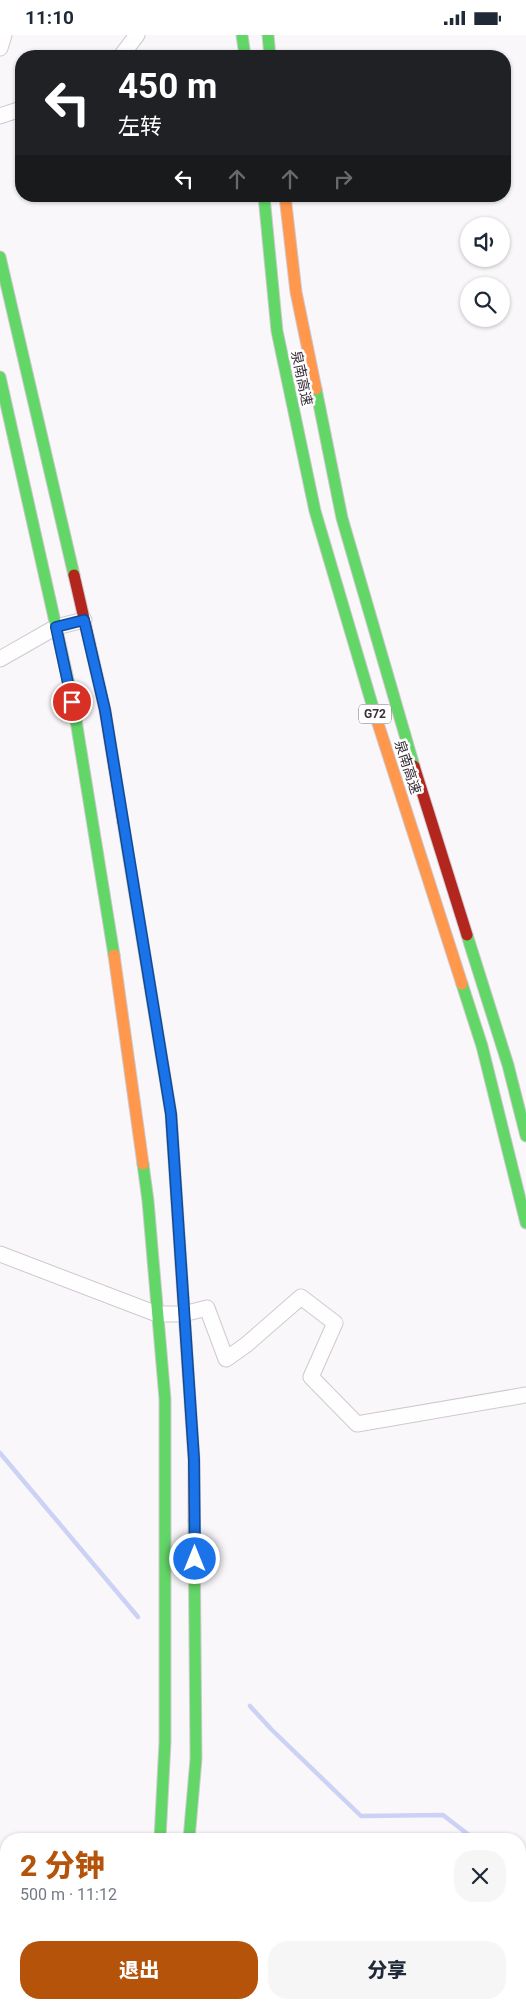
<!DOCTYPE html>
<html lang="zh">
<head>
<meta charset="utf-8">
<style>
	:root { --surface:#fff; --page:#f6f6f7; --text:#1f2937; --muted:#747a83; --accent:#b45309 }
	body { margin:0; font-family:Roboto,"Noto Sans SC",sans-serif; background:var(--page); color:var(--text); height:100vh; display:flex; flex-direction:column; font-size:19px; white-space:nowrap }
	* { box-sizing:border-box; margin:0 }
	p { font-size:16px; color:var(--muted) }
	.icon { flex:none; width:28px; height:28px; fill:none; stroke:currentColor; stroke-width:2; stroke-linecap:round; stroke-linejoin:round }
	.map { position:relative; flex:1; overflow:hidden }
	.side { position:absolute; left:0px; top:1798px; width:526px; height:176px; display:flex; flex-direction:column; background:var(--surface); border-radius:20px 20px 0 0; box-shadow:0 1px 4px #0004 }
	.side>* { flex:none }
	.banner { position:absolute; left:15px; top:15px; width:496px; height:152px; border-radius:20px; box-shadow:0 1px 4px #0004; background:#202124; color:#fff; overflow:hidden }
	.controls { position:absolute; left:460px; top:182px; display:grid; gap:10px }
	.controls a { display:grid; place-items:center; width:50px; height:50px; border-radius:50%; background:var(--surface); box-shadow:0 1px 4px #0004; font-size:25px }
	.pin { position:absolute; display:grid; place-items:center; width:42px; height:42px; color:#fff; margin:-21px; border:2px solid #fff; border-radius:50%; box-shadow:0 1px 5px #0007 }
	.me { position:absolute; width:55px; margin:-28px; rotate:0deg; stroke-linejoin:round; filter:drop-shadow(0 0 4px #0008) }
	.turn { display:flex; align-items:center; gap:18px; height:105px; padding:0 20px; font-size:22px }
	.turn .icon { width:65px; height:65px; stroke-width:2.5 }
	.turn b { display:block; font-size:35px; line-height:42px }
	.lanes { display:flex; align-items:center; height:48px; padding:0 20px; background:#0003; justify-content:center; gap:25px; direction:ltr }
	.lanes .off { opacity:.35 }
	.round { display:grid; place-items:center; flex:none; width:52px; height:52px; border-radius:20px; background:var(--page) }
	.summary { display:flex; align-items:center; justify-content:space-between; height:85px; padding:0 20px }
	h1 { font-size:30px; font-weight:800; line-height:38px; color:var(--accent) }
	.cta { display:flex; gap:10px; margin-top:auto; padding:10px 20px }
	.cta a { flex:1; height:58px; border-radius:20px; background:var(--accent); color:#fff; font-size:20px; font-weight:800; line-height:58px; text-align:center }
	.cta a+a { background:var(--page); color:var(--text) }
	.status { display:flex; justify-content:space-between; align-items:center; height:35px; padding:0 25px; background:var(--surface); direction:ltr }
	.status svg { height:14px; fill:currentColor }
	.map>svg:first-child { display:block }
</style>
</head>
<body>
<div class="status"><b>11:10</b><svg viewBox="0 0 49 12"><path d="M0 12V9h3v3zM5 12V6h3v6zM10 12V3h3v9zM15 12V0h3v12zM26 1h20v11H26zM47 4h2v5h-2z"/></svg></div>
<div class="map">
<svg width="526" height="1973" viewBox="0 0 526 1973">
	<rect width="100%" height="100%" fill="#faf7fa"/>
	<g fill="none" stroke-linecap="round" stroke-linejoin="round">
		<g stroke="#ccd2f5" stroke-width="4.5">
			<path d="M 0,1418 L 138,1582"/>
			<path d="M 250,1671 L 271,1694 L 361,1781 L 443,1780 L 474,1804"/>
			<path d="M 520,1871 L 526,1881"/>
		</g>
		<defs>
			<g id="street">
				<path d="M 0,13 L 4,0"/>
				<path d="M 121,21 L 137,0"/>
				<path d="M 0,81 L 21,74"/>
				<path d="M 0,624 L 56,592 L 84,585"/>
				<path d="M 0,1219 L 157,1279 L 183,1279 L 207,1273 L 226,1324 L 246,1310 L 301,1262 L 335,1288 L 311,1342 L 357,1389 L 526,1360"/>
				<path d="M 0,1871 L 6,1871"/>
				<path d="M 424,1968 L 442,1973"/>
			</g>
			<g id="fast">
				<path d="M 242,0 L 245,21"/>
				<path d="M 268,0 L 270,21"/>
				<path d="M 264,161 L 277,296 L 315,476 L 374,676"/>
				<path d="M 0,222 L 74,540"/>
				<path d="M 0,342 L 73,667 L 114,920"/>
				<path d="M 316,354 L 342,483 L 414,731"/>
				<path d="M 123,787 L 171,1079 L 181,1230"/>
				<path d="M 467,900 L 508,1030 L 526,1101"/>
				<path d="M 462,949 L 482,1011 L 526,1188"/>
				<path d="M 143,1129 L 148,1166 L 165,1364 L 165,1707 L 160,1804"/>
				<path d="M 189,1804 L 196,1724 L 194,1485"/>
				<path d="M 147,1973 L 148,1968"/>
			</g>
			<g id="slow">
				<path d="M 285,161 L 296,257 L 316,354"/>
				<path d="M 374,676 L 462,949"/>
				<path d="M 114,920 L 143,1129"/>
				<path d="M 181,1230 L 194,1425 L 194,1485"/>
			</g>
			<g id="jam">
				<path d="M 74,540 L 105,675 L 123,787"/>
				<path d="M 414,731 L 467,900"/>
				<path d="M 173,1968 L 173,1973"/>
			</g>
		</defs>
		<use href="#street" stroke="#cfc9cf" stroke-width="17"/>
		<use href="#fast" stroke="#cfc9cf" stroke-width="13"/>
		<use href="#slow" stroke="#cfc9cf" stroke-width="13"/>
		<use href="#jam" stroke="#cfc9cf" stroke-width="13"/>
		<use href="#street" stroke="#fefefe" stroke-width="15"/>
		<use href="#fast" stroke="#63d668" stroke-width="11"/>
		<use href="#slow" stroke="#ff974d" stroke-width="11"/>
		<use href="#jam" stroke="#b3261e" stroke-width="11"/>
	</g>
	<g fill="none" stroke-linecap="round" stroke-linejoin="round">
		<defs>
			<path id="route" d="M 72,667 L 56,592 L 84,585 L 105,675 L 171,1079 L 194,1424 L 195,1524"/>
		</defs>
		<use href="#route" stroke="#114b97" stroke-width="12"/>
		<use href="#route" stroke="#1a73e8" stroke-width="9"/>
	</g>
	<g text-anchor="middle" stroke-width="5" stroke-linejoin="round" paint-order="stroke">
		<rect fill="#fff" stroke="#756d75" stroke-width="1" x="359" y="669.5" width="32" height="19" rx="4"/>
		<g font-size="12" font-weight="bold" fill="#3a2f3a">
			<text x="375" y="683">G72</text>
		</g>
		<g font-size="14" fill="#3a2f3a" stroke="#fff">
			<text transform="translate(302 343) rotate(78)" y="5">泉南高速</text>
			<text transform="translate(408 732) rotate(72)" y="5">泉南高速</text>
		</g>
	</g>
</svg>
<div class="controls">
<a><svg class="icon" aria-label="sound" viewBox="0 0 24 24"><path d="M4 9h4l5-4v14l-5-4H4zM17 9q2 3 0 6"/></svg></a>
<a><svg class="icon" aria-label="search" viewBox="0 0 24 24"><circle cx="10" cy="10" r="6"/><path d="M15 15l6 6"/></svg></a>
</div>
<div class="pin" style="left:72px;top:667px;background:#d93025"><svg class="icon" aria-label="arrive" viewBox="0 0 24 24"><path d="M6 21V4h12l-3 4 3 4H6"/></svg></div>
<svg class="me" style="left:195px;top:1524px" viewBox="-20 -20 40 40"><circle r="17" fill="#1a73e8" stroke="#fff" stroke-width="3"/><path d="M0-11L8 9 0 5-8 9z" fill="#fff"/></svg>
<div class="banner">
<div class="turn"><svg class="icon" aria-label="left" viewBox="0 0 24 24"><path d="M17 20v-9H6M10 6l-5 5 5 5"/></svg><div><b>450 m</b>左转</div></div>
<div class="lanes"><svg class="icon" aria-label="left" viewBox="0 0 24 24"><path d="M17 20v-9H6M10 6l-5 5 5 5"/></svg><svg class="icon off" aria-label="ahead" viewBox="0 0 24 24"><path d="M12 20V5M6 11l6-6 6 6"/></svg><svg class="icon off" aria-label="ahead" viewBox="0 0 24 24"><path d="M12 20V5M6 11l6-6 6 6"/></svg><svg class="icon off" aria-label="right" viewBox="0 0 24 24"><path d="M7 20v-9h11M14 6l5 5-5 5"/></svg></div>
</div>
<section class="side">
<div class="summary"><div><h1>2 分钟</h1><p>500 m · 11:12</p></div><a class="round"><svg class="icon" aria-label="close" viewBox="0 0 24 24"><path d="M6 6l12 12M18 6L6 18"/></svg></a></div>
<div class="cta"><a>退出</a><a>分享</a></div>
</section>
</div>
</body>
</html>
